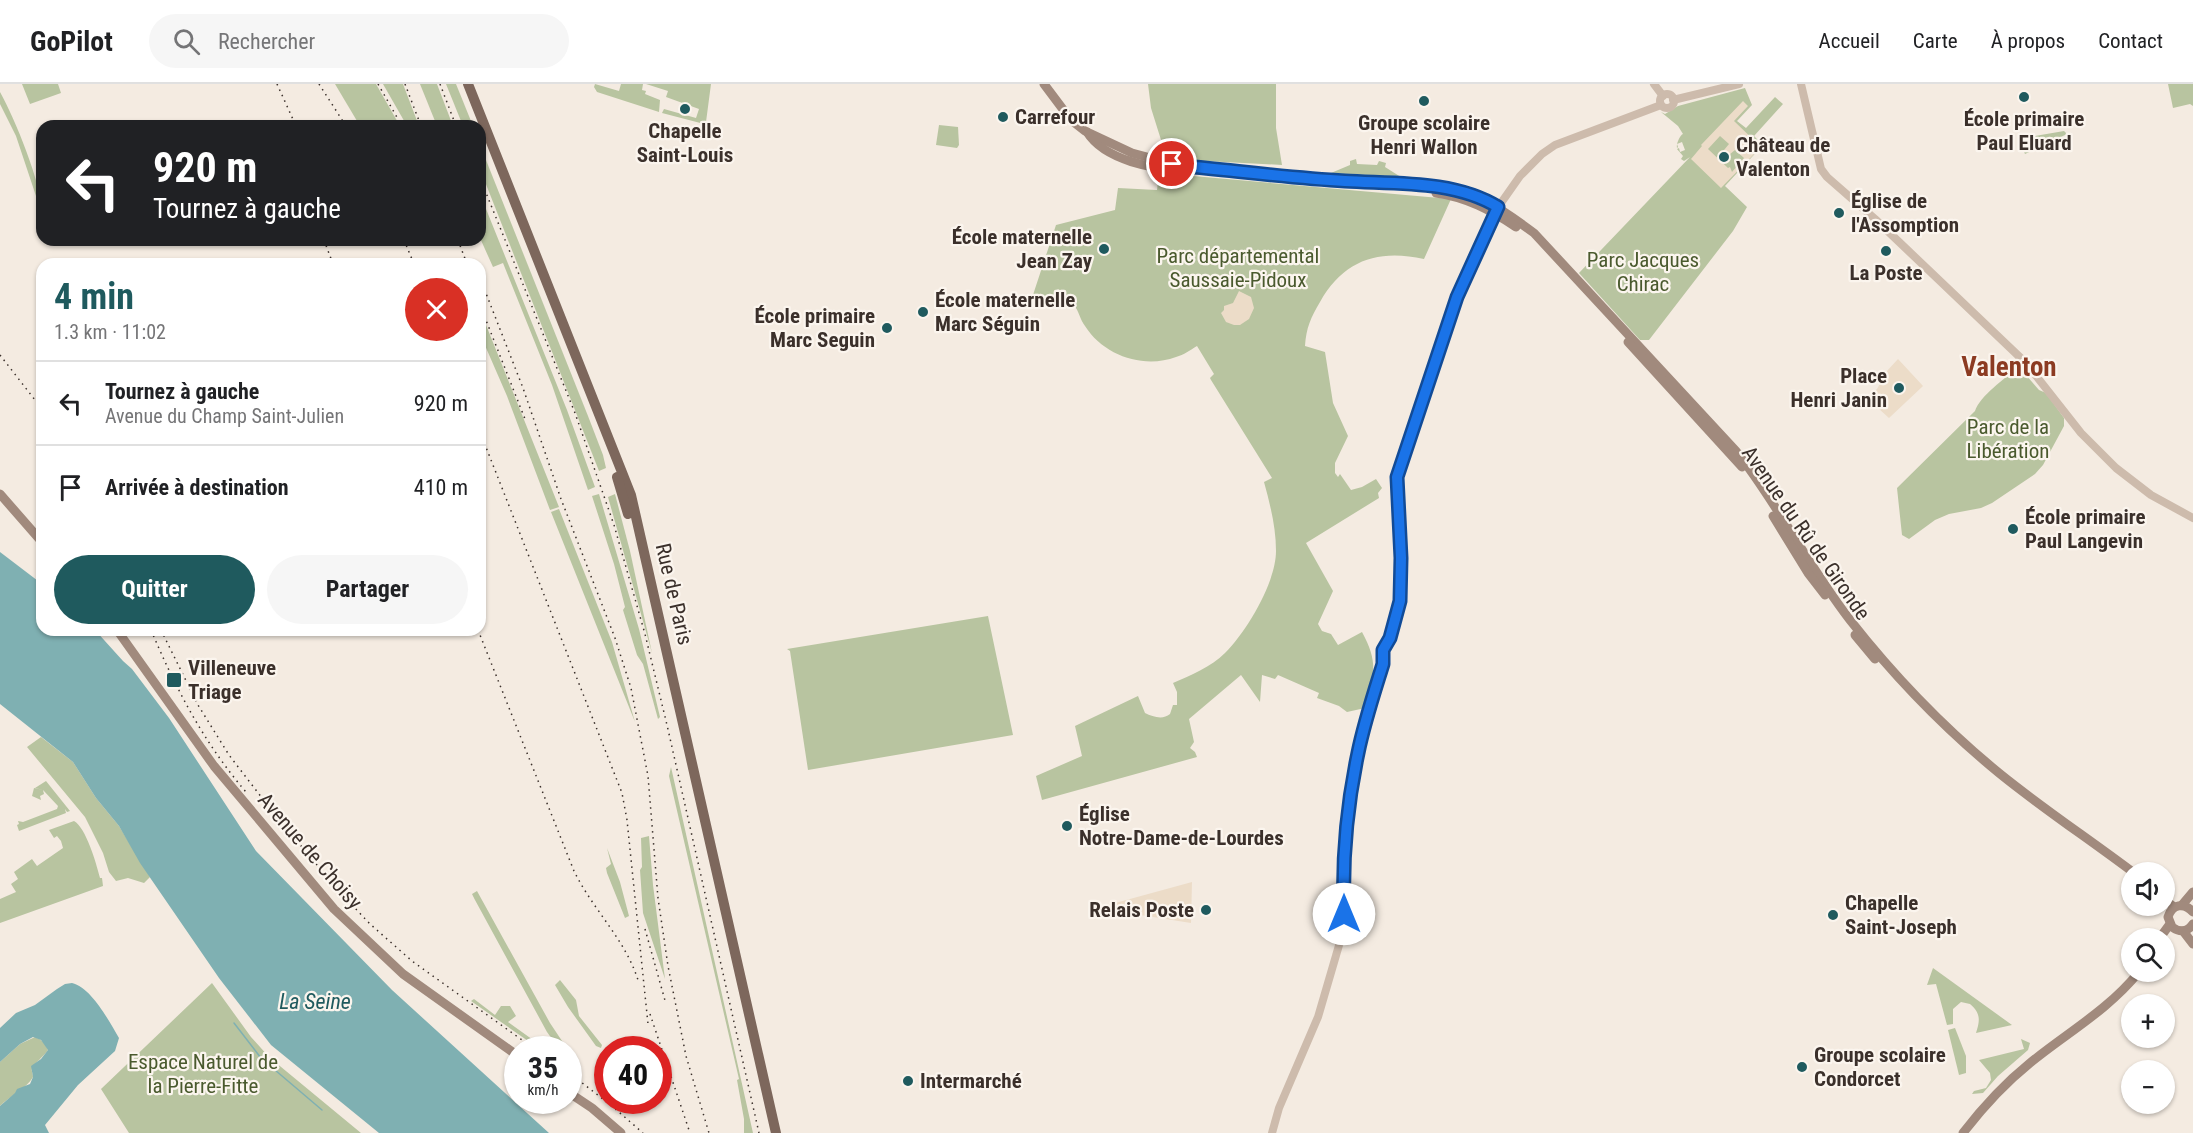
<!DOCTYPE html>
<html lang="fr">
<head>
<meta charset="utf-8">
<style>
	:root { --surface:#fff; --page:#f6f6f6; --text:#202124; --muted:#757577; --line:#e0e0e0; --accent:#1f5a5e }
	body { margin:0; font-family:"Roboto Condensed",sans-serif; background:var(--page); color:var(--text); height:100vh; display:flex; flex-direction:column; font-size:22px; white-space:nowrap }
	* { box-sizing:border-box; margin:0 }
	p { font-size:20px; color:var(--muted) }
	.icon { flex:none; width:33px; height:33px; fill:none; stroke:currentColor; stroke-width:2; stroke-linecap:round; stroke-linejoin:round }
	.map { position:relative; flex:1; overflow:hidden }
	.details { position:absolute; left:36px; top:174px; width:450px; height:378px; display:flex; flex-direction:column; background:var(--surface); border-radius:18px; box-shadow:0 2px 4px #0004 }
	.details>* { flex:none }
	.banner { position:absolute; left:36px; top:36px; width:450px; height:126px; border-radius:18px; box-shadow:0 2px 4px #0004; background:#202124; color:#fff; overflow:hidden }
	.controls { position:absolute; left:2121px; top:778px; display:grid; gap:12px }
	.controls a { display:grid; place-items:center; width:54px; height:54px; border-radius:50%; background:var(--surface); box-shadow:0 2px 4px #0004; font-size:30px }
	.speed { position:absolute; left:504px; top:952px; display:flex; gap:12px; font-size:30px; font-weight:700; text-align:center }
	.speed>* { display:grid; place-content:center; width:78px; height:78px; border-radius:50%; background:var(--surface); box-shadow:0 2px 4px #0004; line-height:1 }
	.speed small { font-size:15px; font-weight:400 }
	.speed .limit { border:9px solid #d22; background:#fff; color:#111 }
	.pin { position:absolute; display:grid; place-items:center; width:51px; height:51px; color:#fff; margin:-26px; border:3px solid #fff; border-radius:50%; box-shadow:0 2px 6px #0007 }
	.me { position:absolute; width:66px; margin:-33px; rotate:0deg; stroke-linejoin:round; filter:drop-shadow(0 0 4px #0008) }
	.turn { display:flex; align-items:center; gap:21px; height:126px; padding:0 18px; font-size:27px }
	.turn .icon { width:78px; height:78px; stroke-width:2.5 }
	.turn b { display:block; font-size:42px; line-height:51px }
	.round { display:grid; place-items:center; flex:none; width:63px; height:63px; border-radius:32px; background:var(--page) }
	.headline { display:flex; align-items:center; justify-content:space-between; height:102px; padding:0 18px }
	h1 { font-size:36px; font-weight:700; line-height:45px; color:var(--accent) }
	.button { display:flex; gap:12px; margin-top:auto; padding:12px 18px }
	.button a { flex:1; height:69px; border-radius:36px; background:var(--accent); color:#fff; font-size:24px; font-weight:700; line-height:69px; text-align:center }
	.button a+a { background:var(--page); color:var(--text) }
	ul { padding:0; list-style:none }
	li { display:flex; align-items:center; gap:18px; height:84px; padding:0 18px; border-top:2px solid var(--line) }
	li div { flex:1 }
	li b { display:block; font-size:22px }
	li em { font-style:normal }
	header { display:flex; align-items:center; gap:36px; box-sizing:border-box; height:84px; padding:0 30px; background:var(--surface); border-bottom:2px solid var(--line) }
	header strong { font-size:28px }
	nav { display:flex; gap:33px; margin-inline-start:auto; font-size:21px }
	.search { width:420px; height:54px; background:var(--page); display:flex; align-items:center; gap:15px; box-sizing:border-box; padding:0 21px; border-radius:33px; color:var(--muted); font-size:22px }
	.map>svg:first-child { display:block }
</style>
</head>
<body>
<header>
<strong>GoPilot</strong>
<div class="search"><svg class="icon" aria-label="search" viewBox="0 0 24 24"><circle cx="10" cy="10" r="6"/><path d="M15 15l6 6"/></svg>Rechercher</div>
<nav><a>Accueil</a><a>Carte</a><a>À propos</a><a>Contact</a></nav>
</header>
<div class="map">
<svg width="2193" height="1049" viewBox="0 0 2193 1049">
	<rect width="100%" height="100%" fill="#f4ebe1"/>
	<g fill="#b8c4a0">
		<path d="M 22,0 L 58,0 L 61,9 L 30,20 Z"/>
		<path d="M 335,0 L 376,0 L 400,42 L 360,42 Z"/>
		<path d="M 383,0 L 403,0 L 419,42 L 407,42 Z"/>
		<path d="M 420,0 L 437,0 L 453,42 L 437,42 Z"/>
		<path d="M 446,0 L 456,0 L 473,42 L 463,42 Z"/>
		<path d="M 595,0 L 619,7 L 621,0 L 643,0 L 642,6 L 646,7 L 645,10 L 660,16 L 659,28 L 597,8 L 594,3 Z"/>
		<path d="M 646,0 L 711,0 L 706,38 L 709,39 L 708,41 L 662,29 L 664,25 L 696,34 L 699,25 L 666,13 L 668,7 Z"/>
		<path d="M 1148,0 L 1276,0 L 1276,44 L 1282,81 L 1167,75 L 1151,24 Z"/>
		<path d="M 2168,0 L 2193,0 L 2193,22 L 2190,20 L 2173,24 Z"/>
		<path d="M 1745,4 L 1752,21 L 1737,37 L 1746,44 L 1775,13 L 1783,20 L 1754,52 L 1763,61 L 1725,102 L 1747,123 L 1733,147 L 1649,256 L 1640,256 L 1579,189 L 1690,73 L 1684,77 L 1681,75 L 1683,72 L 1677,65 L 1679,64 L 1680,68 L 1685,66 L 1682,58 L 1677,60 L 1678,63 L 1677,64 C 1676,60 1680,51 1683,50 L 1678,42 L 1661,28 L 1665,30 L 1678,22 Z"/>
		<path d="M 0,8 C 15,35 42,100 42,130 L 16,52 L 0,20 Z"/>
		<path d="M 939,41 L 958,43 L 959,61 L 957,64 L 936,61 Z"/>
		<path d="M 2064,47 L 2067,50 L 2025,70 L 2018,55 Z"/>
		<path d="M 480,61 L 588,332 L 603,371 L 606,384 L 599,387 L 480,85 Z"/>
		<path d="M 1356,75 L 1357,80 L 1377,81 L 1379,77 L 1386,79 L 1385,83 L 1404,95 L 1331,89 L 1350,81 L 1350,77 Z"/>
		<path d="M 1159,89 L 1451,115 L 1424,175 C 1378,165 1344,176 1320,218 C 1311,233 1306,244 1305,262 L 1325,268 L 1333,319 L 1348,352 L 1335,379 L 1335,389 L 1338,393 L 1340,390 L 1351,406 L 1362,403 L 1376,395 L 1382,404 L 1378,409 L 1379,414 L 1306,459 L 1333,507 L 1318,540 L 1322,547 L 1331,550 L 1338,561 L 1362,548 C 1379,579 1374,592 1365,624 L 1347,628 L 1339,622 L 1317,614 L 1319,609 L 1278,591 L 1275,595 L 1262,591 L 1260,618 L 1241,591 L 1189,635 L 1194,658 L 1190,664 L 1195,668 L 1197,673 L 1042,716 L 1036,692 L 1082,672 L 1075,642 L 1138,612 L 1145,629 C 1153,633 1163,636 1170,630 L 1173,621 L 1177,621 L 1177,608 L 1173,599 C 1191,591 1211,583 1225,569 C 1247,547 1276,498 1276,467 C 1276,443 1270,420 1264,398 L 1272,394 L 1211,296 L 1210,294 L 1214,290 L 1197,262 C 1190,266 1184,271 1176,273 C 1144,285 1104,272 1085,242 C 1080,236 1079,227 1074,221 C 1070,215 1063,210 1058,205 L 1042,225 L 1030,220 L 1056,141 L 1115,126 L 1118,104 L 1157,106 Z"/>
		<path d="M 480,110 L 567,326 L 595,403 L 588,406 L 552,301 L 503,179 L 493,183 L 480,154 Z"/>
		<path d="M 480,226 L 559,423 L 550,426 L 507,312 L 480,250 Z"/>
		<path d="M 2019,283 L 2039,306 L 2046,309 L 2064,334 L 2064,342 L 2043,381 L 2035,390 L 1992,419 L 1981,424 L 1949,430 L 1935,436 L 1909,455 L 1902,451 L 1897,404 L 1975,327 C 1980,312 2004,295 2019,283 Z"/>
		<path d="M 599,410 L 639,545 L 660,633 L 658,635 L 643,580 L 637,571 L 623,526 L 625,523 L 614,480 L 592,412 Z"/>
		<path d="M 615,410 L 630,467 L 652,569 L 608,413 Z"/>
		<path d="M 559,425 L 612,558 L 635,638 L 551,428 Z"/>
		<path d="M 988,532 L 1013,651 L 808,686 L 790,567 L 787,565 Z"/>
		<path d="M 41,653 L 73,678 L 96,714 L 119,742 L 150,793 L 144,799 L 128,794 L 116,797 L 109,788 L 103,769 L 85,733 L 27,663 Z"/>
		<path d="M 671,683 L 753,1049 L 744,1049 L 744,1035 L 737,996 L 739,995 L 669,692 Z"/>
		<path d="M 46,697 L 70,727 L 67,728 L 65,725 L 66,729 L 19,747 L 17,741 L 19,740 L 18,737 L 23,738 L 57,725 L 58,722 L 43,706 L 44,710 L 40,712 L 41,716 L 32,712 L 34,704 L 43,706 L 35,704 Z"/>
		<path d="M 74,737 C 86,744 96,778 100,794 L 102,794 L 103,802 L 0,839 L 0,815 L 16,808 L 11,800 L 18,795 L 14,788 L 32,775 L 37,782 L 63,764 L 61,757 L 57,752 L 54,754 L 49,746 Z"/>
		<path d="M 649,752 L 653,801 L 665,895 L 643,829 L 640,786 L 642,783 L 641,754 Z"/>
		<path d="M 607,764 L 620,798 L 629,832 L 625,834 L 607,789 L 606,784 L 611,780 Z"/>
		<path d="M 477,807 L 550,939 L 568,966 L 553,966 L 557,962 L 547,948 L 475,816 L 472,810 Z"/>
		<path d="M 1933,884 L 2012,941 L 1976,949 C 1980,937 1981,929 1970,920 L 1961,918 L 1953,925 L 1953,940 L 1947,941 L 1936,900 L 1927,901 Z"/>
		<path d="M 560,896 L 576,916 L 579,932 L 602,961 L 601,964 L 596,962 L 568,923 L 555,901 Z"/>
		<path d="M 212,899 L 251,953 L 269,973 L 361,1049 L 129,1049 L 101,1005 Z"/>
		<path d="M 474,915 L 495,931 L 501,922 L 510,922 L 516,932 L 508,938 L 547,966 L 541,966 L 471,917 Z"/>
		<path d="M 1955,944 L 1966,972 L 1966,989 L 1959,991 L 1948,946 Z"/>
		<path d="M 35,953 C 41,955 46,960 48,966 C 45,971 32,982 32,984 C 31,987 33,990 33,993 C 27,1004 10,1012 0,1022 L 0,978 L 20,960 Z"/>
		<path d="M 2021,955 L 2030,959 L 2028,966 L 1998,992 L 1983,1009 L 1972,1010 L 1974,1007 L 1986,1004 L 1991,996 L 1990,989 L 1979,976 L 2024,965 Z"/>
	</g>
	<g fill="#ecdcc8" fill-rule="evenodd">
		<path d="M 1743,17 L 1748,22 L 1734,37 L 1761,63 L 1721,104 L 1691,75 L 1702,62 L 1701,61 ZM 1720,52 L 1729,60 L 1724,66 L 1729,71 L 1735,66 L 1744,74 L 1732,88 L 1730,83 L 1728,84 L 1708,65 Z"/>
		<path d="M 1239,207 L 1251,213 L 1254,224 L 1249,235 L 1240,241 L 1234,241 L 1226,238 L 1221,229 L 1224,226 L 1224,222 L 1233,219 Z"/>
		<path d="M 1898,275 L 1923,302 L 1889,334 L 1867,314 L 1877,305 L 1887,287 Z"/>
		<path d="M 1192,798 L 1191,839 L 1109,826 L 1108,821 Z"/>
	</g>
	<g fill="#7fb0b2">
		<path d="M 0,468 L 42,500 L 42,546 L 95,546 L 123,577 L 132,585 L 169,634 L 256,767 L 392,906 L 549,1049 L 379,1049 L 271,961 L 219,894 L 140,779 L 119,742 L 96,714 L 73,678 L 0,620 Z"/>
		<path d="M 72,899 C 91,903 109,937 119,954 L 115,967 L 78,1001 L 45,1041 L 49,1049 L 0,1049 L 0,1022 L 15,1009 L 17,1005 L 30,1000 L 33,993 L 31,982 L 41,975 L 48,966 L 41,956 L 33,953 L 20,960 L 0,978 L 0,944 L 16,929 L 35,921 L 57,905 L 65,900 Z"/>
	</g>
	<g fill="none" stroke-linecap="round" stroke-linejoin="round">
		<g stroke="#7fb0b2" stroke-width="1.5">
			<path d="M 234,939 L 261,974"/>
			<path d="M 275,986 L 322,1026"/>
		</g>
		<g stroke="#cdbbac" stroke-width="8">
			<path d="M 1654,0 L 1663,12"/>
			<path d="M 1801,0 L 1821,85 L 1827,93 L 1875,135 L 2026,279 L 2081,349 L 2116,384 L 2151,411 L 2193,434"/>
			<circle cx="1667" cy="17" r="7"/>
			<path d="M 1673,16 L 1739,0"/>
			<path d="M 1272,1049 L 1279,1024 L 1318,933 L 1342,851 L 1349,717 L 1358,667 L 1383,580 L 1383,566 L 1390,554 L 1400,517 L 1401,474 L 1397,393 L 1457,213 L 1494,129 L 1520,92 L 1542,70 L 1555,61 L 1661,21"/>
		</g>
		<g stroke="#a18a7d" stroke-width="9">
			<path d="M 1044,0 L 1071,36 L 1085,47 L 1132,69 L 1184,83 L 1436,103 C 1480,110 1499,123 1534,149 L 1736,367 C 1778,420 1808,482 1850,536 C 1894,592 1944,644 1999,689 C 2042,724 2089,755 2134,789"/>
			<path d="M 1087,48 C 1105,77 1154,85 1186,87"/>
			<path d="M 1436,109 C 1466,113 1491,126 1516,143"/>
			<path d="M 1628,258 L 1742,383"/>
			<path d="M 0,410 L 42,458"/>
			<path d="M 1773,432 L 1808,489 L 1825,511"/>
			<path d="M 117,546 L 214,682 L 334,825 L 403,890 L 518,972"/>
			<path d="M 1855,551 L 1875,575"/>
			<path d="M 2164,815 L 2174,823"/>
			<path d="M 2182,821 L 2193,808"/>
			<path d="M 2193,828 C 2184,818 2172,820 2168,833 L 2172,843 C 2180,849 2188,848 2193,840"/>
			<path d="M 2183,847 L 2193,860"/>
			<path d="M 2159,855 L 2170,840"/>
			<path d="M 568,1008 L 592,1024 L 621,1049"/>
			<path d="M 1963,1049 C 1983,1023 2004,1000 2030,979 C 2068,948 2107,927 2139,888"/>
		</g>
		<g stroke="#7d675c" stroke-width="10">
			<path d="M 468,0 L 631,411 L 776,1049"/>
			<path d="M 617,393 L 628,430"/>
		</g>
		<g stroke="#3b302b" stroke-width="1.5" stroke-dasharray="1.5 4.5" stroke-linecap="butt">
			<path d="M 277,0 L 296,42"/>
			<path d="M 319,0 L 346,42"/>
			<path d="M 378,0 L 402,42"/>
			<path d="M 405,0 L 421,42"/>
			<path d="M 440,0 L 456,42"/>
			<path d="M 480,94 L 575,329 L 614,441 L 645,550 L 667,641 L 759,1049"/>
			<path d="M 324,156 L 333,180"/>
			<path d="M 404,156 L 414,180"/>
			<path d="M 458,156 L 467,180"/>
			<path d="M 480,194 L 523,304 L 561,415 L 615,554 L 631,604 L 648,692 L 658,814 L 668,882 L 686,972 L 709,1049"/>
			<path d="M 480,221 L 525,335"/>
			<path d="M 0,271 L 42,325"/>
			<path d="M 480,348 L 622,709 L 627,736 L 648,940"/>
			<path d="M 151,546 C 176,605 204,659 246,708"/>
			<path d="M 161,546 L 198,621 L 229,671 L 272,727 L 337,805 L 370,840 L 412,877 L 536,966"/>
			<path d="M 478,546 L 574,787 C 593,826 625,855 638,896"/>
			<path d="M 645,845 L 666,920"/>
			<path d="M 650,930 L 690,1049"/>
			<path d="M 568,988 L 612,1022 L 643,1049"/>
		</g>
	</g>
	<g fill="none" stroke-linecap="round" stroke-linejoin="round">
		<defs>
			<path id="route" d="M 1172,80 L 1184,82 C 1238,87 1291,94 1345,97 C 1395,100 1454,96 1498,123 L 1457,213 L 1397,393 L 1401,474 L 1400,517 L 1390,554 L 1383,566 L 1383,580 C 1374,609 1364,639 1358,669 C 1347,721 1342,776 1344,830"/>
		</defs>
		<use href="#route" stroke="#114b97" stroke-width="15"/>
		<use href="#route" stroke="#1a73e8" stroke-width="10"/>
	</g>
	<g fill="#1f5a5e" stroke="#fbf5ee" stroke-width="2">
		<circle cx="2024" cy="13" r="6"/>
		<circle cx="1424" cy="17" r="6"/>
		<circle cx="685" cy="25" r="6"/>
		<circle cx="1003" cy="33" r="6"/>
		<circle cx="1724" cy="73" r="6"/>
		<circle cx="1839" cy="129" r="6"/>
		<circle cx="1104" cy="165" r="6"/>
		<circle cx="1886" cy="167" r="6"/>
		<circle cx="923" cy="228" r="6"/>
		<circle cx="887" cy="244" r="6"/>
		<circle cx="1899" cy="304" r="6"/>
		<circle cx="2013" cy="445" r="6"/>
		<rect x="166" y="588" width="16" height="16" rx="3"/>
		<circle cx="1067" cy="742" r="6"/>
		<circle cx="1206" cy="826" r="6"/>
		<circle cx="1833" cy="831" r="6"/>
		<circle cx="1802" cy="983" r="6"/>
		<circle cx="908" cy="997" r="6"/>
	</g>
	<g text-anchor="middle" stroke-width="4.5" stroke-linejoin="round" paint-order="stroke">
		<g font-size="21" font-weight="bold" fill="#3b302b" stroke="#fbf5ee" text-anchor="start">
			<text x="1015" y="40">Carrefour</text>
			<text x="2024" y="42" text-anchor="middle">École primaire<tspan x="2024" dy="24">Paul Eluard</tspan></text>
			<text x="1424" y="46" text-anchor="middle">Groupe scolaire<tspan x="1424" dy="24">Henri Wallon</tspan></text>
			<text x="685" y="54" text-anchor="middle">Chapelle<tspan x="685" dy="24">Saint-Louis</tspan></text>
			<text x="1736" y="68">Château de<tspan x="1736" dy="24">Valenton</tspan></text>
			<text x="1851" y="124">Église de<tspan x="1851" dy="24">l'Assomption</tspan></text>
			<text x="1092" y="160" text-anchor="end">École maternelle<tspan x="1092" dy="24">Jean Zay</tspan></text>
			<text x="1886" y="196" text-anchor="middle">La Poste</text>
			<text x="935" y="223">École maternelle<tspan x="935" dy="24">Marc Séguin</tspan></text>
			<text x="875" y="239" text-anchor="end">École primaire<tspan x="875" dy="24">Marc Seguin</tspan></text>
			<text x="1887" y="299" text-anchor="end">Place<tspan x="1887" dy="24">Henri Janin</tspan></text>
			<text x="2025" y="440">École primaire<tspan x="2025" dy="24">Paul Langevin</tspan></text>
			<text x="188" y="591">Villeneuve<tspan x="188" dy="24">Triage</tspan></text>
			<text x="1079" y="737">Église<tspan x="1079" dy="24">Notre-Dame-de-Lourdes</tspan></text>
			<text x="1845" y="826">Chapelle<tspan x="1845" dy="24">Saint-Joseph</tspan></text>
			<text x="1194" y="833" text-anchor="end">Relais Poste</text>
			<text x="1814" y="978">Groupe scolaire<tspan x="1814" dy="24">Condorcet</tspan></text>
			<text x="920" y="1004">Intermarché</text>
		</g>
		<g font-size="21" fill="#4a5a2e" stroke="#fbf5ee">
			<text x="1238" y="179">Parc départemental<tspan x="1238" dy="24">Saussaie-Pidoux</tspan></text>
			<text x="1643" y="183">Parc Jacques<tspan x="1643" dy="24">Chirac</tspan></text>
			<text x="2008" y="350">Parc de la<tspan x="2008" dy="24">Libération</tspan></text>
			<text x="203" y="985">Espace Naturel de<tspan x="203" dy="24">la Pierre-Fitte</tspan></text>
		</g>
		<g font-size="21" fill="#3b302b" stroke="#fbf5ee">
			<text transform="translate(1806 449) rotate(55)" y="7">Avenue du Rû de Gironde</text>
			<text transform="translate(674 510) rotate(77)" y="7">Rue de Paris</text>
			<text transform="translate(310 767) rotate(49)" y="7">Avenue de Choisy</text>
		</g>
		<g font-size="22" font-style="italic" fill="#1f5a5e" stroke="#fbf5ee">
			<text x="315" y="925">La Seine</text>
		</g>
		<g font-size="27" font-weight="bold" fill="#8c3b22" stroke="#fbf5ee">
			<text x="2009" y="292">Valenton</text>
		</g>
	</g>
</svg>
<div class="controls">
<a><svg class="icon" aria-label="sound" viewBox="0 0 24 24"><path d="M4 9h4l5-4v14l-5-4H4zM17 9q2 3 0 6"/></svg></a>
<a><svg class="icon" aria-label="search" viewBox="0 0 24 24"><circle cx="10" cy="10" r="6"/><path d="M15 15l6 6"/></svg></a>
<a>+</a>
<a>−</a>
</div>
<div class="speed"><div>35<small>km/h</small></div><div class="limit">40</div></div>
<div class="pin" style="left:1172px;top:80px;background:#d93025"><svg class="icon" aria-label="arrive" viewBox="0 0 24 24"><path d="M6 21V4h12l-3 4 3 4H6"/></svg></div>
<svg class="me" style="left:1344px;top:830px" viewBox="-20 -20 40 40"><circle r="19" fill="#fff"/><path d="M0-13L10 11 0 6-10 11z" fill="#1a73e8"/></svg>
<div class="banner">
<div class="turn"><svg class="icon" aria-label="left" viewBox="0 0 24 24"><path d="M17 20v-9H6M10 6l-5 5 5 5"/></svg><div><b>920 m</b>Tournez à gauche</div></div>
</div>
<section class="details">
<div class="headline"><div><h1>4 min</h1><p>1.3 km · 11:02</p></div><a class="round" style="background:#d93025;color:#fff"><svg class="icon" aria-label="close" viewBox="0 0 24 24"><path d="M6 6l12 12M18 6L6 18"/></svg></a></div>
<ul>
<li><svg class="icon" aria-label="left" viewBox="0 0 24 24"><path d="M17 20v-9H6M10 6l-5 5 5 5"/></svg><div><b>Tournez à gauche</b><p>Avenue du Champ Saint-Julien</p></div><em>920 m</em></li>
<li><svg class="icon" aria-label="arrive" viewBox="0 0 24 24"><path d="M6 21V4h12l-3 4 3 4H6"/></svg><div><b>Arrivée à destination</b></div><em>410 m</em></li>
</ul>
<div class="button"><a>Quitter</a><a>Partager</a></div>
</section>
</div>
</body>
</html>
